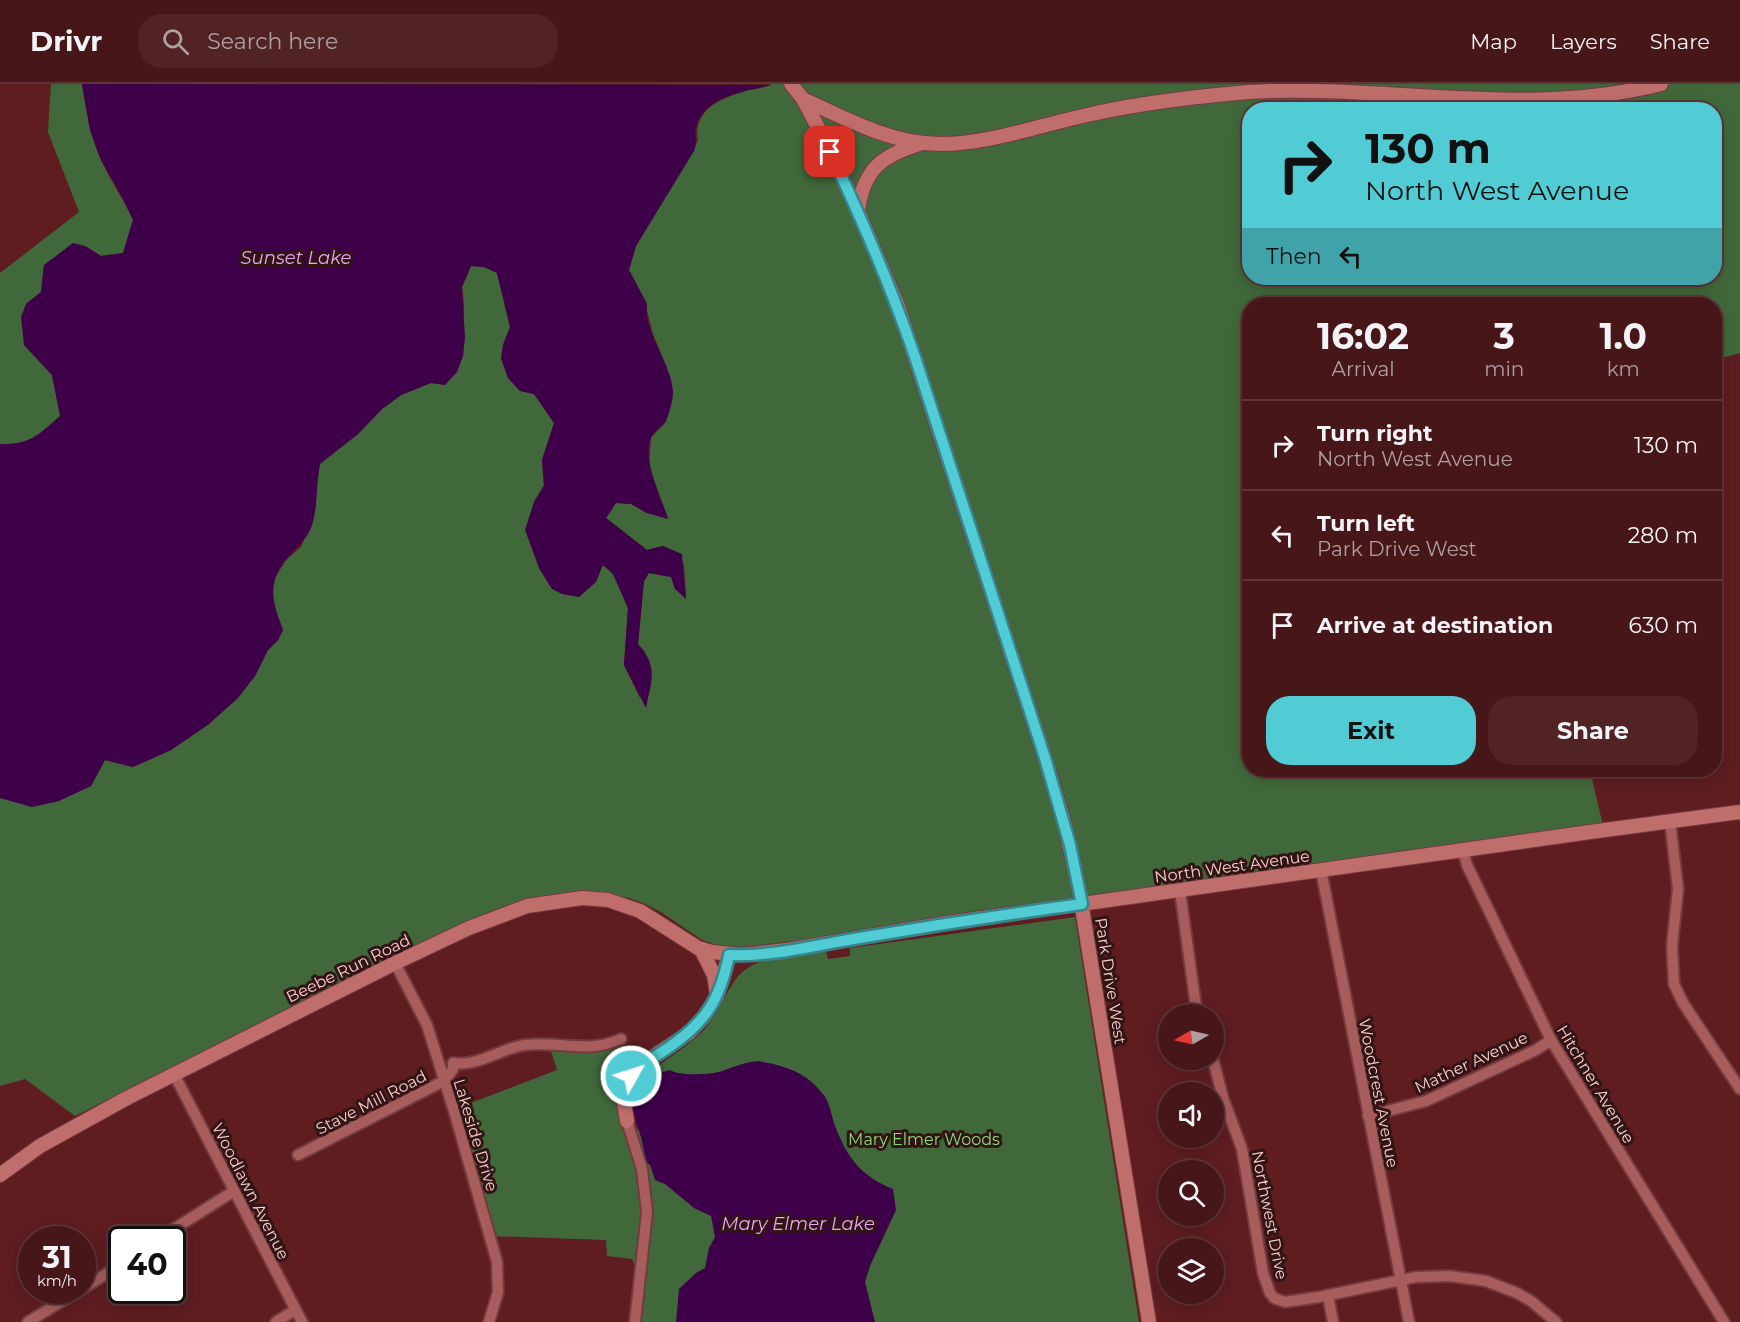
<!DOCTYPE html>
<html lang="en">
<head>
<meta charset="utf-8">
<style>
	:root { --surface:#471618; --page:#512325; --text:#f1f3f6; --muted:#b09fa2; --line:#5f3537; --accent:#51ccd4 }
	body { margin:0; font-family:Montserrat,sans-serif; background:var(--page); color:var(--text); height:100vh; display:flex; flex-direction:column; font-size:22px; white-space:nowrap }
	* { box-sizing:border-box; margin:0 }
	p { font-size:20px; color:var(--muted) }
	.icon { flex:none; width:33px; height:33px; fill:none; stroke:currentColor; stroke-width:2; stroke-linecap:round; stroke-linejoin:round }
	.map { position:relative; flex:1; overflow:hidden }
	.drawer { position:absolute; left:1242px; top:213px; width:480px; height:480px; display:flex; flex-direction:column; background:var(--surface); border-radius:24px; box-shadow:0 3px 15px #0003,0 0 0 2px var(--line) }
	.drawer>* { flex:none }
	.top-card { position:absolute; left:1242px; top:18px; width:480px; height:183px; border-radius:24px; box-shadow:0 3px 15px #0003,0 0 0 2px var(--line); background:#51ccd4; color:#111; overflow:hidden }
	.needle { width:39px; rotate:261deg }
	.fabs { position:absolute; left:1158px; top:920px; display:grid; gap:12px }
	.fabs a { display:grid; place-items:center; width:66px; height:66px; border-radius:50%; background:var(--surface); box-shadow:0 3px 15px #0003,0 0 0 2px var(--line); font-size:30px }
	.speed { position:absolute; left:18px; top:1142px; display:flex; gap:12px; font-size:30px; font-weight:700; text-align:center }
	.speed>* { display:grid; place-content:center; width:78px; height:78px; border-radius:50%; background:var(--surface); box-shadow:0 3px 15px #0003,0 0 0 2px var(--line); line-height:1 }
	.speed small { font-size:15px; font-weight:400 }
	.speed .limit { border:3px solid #111; border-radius:9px; background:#fff; color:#111 }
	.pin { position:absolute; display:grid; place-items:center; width:51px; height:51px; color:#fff; margin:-26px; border-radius:12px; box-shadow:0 3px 9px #0006 }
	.me { position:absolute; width:66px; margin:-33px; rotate:51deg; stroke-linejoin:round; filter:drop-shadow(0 0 4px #0008) }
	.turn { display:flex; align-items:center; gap:21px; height:126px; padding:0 24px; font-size:27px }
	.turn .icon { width:78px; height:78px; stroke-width:2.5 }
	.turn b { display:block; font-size:42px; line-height:51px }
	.then { display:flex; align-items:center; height:57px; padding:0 24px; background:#0003; gap:12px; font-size:22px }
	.eta { display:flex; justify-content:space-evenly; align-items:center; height:102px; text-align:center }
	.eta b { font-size:36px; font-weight:700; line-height:42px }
	.button { display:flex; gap:12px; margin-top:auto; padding:12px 24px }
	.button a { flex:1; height:69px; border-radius:24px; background:var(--accent); color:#111; font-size:24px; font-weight:700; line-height:69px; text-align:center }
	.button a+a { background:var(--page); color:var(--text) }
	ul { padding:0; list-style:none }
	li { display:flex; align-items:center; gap:18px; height:90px; padding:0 24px; border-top:2px solid var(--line) }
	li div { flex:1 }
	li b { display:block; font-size:22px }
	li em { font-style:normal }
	header { display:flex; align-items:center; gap:36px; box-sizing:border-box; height:84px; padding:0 30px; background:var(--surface); border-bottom:2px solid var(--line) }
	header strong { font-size:28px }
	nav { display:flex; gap:33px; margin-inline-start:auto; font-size:21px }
	.search { width:420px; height:54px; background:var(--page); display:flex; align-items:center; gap:15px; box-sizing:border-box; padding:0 21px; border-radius:24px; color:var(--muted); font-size:22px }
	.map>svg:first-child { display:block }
</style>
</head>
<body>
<header>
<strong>Drivr</strong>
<div class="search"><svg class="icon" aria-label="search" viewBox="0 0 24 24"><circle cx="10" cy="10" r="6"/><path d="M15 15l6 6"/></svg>Search here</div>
<nav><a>Map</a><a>Layers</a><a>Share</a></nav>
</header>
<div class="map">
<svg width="1740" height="1238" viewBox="0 0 1740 1238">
	<rect width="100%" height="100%" fill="#5f1d20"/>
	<g fill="#41683b" fill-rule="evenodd">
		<path d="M 51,0 L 82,0 C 86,26 90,54 102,78 C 111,98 124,116 133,136 L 123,169 L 101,172 L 85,162 L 44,181 L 41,208 L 26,220 L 24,261 L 52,291 L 60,332 L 37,352 L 20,360 L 0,360 L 0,189 L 79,128 L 48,48 Z"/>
		<path d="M 771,0 L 1740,0 L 1740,269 L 1715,276 L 1714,220 L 1250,220 L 1250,686 L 1590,686 L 1604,746 L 947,839 L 742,863 L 717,861 L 702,856 L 661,828 L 643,819 L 629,814 L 590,808 L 513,819 L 469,836 L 75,1032 L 25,995 L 0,1002 L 0,714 L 3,715 L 91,702 L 105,676 L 133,683 L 171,666 L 209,640 L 255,592 L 268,566 L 278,556 L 283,546 L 273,520 L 273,497 L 286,476 L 301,463 L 316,423 L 316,401 L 320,379 L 358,350 L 382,325 L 401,311 L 431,299 L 445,301 L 456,288 L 463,272 L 464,220 L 462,203 L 471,182 L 484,183 L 497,189 L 510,243 L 503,261 L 501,274 L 508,294 L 520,307 L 534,310 L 554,339 L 542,376 L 544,401 L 534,418 L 539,484 L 552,505 L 603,481 L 613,490 L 628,524 L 624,581 L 640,614 L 645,568 L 638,560 L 644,497 L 649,489 L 671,493 L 675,505 L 686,514 L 684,480 L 663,462 L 647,466 L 606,434 L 615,419 L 631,420 L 647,429 L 668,434 L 649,383 L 651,354 L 666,337 L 667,284 L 653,250 L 647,226 L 647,220 L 629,186 L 636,162 L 698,57 C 693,26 719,15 745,7 C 753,5 765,4 771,0 ZM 1250,26 L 1714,26 L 1714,194 L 1250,194 Z"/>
		<path d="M 1075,833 L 1139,1238 L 630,1238 L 635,1182 L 632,1175 L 607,1172 L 606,1156 L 490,1152 L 452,1026 L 557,986 L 549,961 L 643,966 C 639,981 631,981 624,992 C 606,1020 620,1029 640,1047 L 635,1009 L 640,999 C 658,978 685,966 704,946 C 718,930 724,911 736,895 C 755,869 798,871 826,867 L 828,875 L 850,872 L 850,864 Z"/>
	</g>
	<g fill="#3e0048">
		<path d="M 82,0 L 772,1 C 747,7 703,12 696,44 C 694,51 698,57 694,67 L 636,162 L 629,186 L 647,220 C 643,248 673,282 673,309 C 673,316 669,330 666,337 C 663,343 653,347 651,354 C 642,376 661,413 668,435 L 647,429 L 631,420 L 616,419 L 606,434 L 647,466 L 663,462 L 682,470 L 686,515 L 675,505 L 671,493 L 649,489 L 644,497 L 638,560 C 659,583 651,597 646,624 L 624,581 L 628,524 L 613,490 L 603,481 L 596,498 L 579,513 L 562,510 L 552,505 L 539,484 L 525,446 L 534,418 L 544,402 L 542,376 L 554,339 L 534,310 L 520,307 L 508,294 L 501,274 L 503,261 L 510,243 L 497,189 L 484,183 L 471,182 L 462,203 L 465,254 L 463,272 L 457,288 L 445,301 L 431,299 L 401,311 L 382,325 L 358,350 L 320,380 C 316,399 318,426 311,444 C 303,461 296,463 286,476 C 266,501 273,519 283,546 L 278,556 L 268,566 L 255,592 L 238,614 L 209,640 L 171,666 L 133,683 L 105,676 L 91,702 L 59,717 L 32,723 L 0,714 L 0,360 C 29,361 39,351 60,332 L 52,291 L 24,261 L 21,233 L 26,220 L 41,208 L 44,181 L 73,159 L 85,162 L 101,172 L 123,169 L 133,136 L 122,113 L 101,76 L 90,46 Z"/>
		<path d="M 758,977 C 784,982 805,987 822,1009 C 829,1016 831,1029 834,1039 C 846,1072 860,1092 893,1105 L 896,1126 L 870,1182 L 865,1198 L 875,1238 L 676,1238 L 679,1205 L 696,1189 L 705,1184 L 709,1164 L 715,1153 L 711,1132 L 694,1124 L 665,1100 L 655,1096 L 650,1081 L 645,1077 C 644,1034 603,1002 670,986 C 680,992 710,991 722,987 C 737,982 741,979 758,977 Z"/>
	</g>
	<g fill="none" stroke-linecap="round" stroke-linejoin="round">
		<defs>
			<g id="street">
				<path d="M 1670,737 L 1678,805 L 1672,862 L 1674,900 L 1683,919 L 1740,1005"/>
				<path d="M 1463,766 L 1467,781 L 1551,956 L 1724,1238"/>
				<path d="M 1321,786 L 1409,1238"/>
				<path d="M 1180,807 L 1197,930"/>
				<path d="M 395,879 L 427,941 L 454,1027 L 497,1178 L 498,1208 L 489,1238"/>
				<path d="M 1213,975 L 1223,1014 L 1242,1065 L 1263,1189 L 1270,1209 L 1274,1214 L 1285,1218 L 1319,1213 L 1416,1193 L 1449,1192 L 1486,1197 L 1517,1209 L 1531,1217 L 1556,1238"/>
				<path d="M 174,990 L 302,1238"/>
				<path d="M 1368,1032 L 1426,1017 L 1536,966 L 1551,956"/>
				<path d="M 627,1037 L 642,1085 L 647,1128 L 635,1238"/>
				<path d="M 298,1071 L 444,997 L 453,985 L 453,979 C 478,983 501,964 525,961 C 558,957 589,970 621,955"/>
				<path d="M 158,1155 L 234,1107"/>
				<path d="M 82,1205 L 122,1180"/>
				<path d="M 1328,1211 L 1333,1238"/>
				<path d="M 28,1238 L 80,1206"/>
				<path d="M 276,1238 L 295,1226"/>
			</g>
			<g id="secondary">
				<path d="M 791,0 L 803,15 L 823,53 L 858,127 L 898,222 L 1045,674 L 1064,738 L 1078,799 L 1149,1238"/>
				<path d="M 803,15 C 846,35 892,60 940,60 C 988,60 1037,42 1083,32 C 1138,19 1193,13 1249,8 C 1387,0 1525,35 1661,0"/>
				<path d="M 858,126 C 864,84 883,71 922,59"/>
				<path d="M 701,865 L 714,891 L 717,910"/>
				<path d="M 627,1037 L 623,1012 L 631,992 L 651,974 L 689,949 L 704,933 L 717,912 L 729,871"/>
				<path d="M 0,1091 L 40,1062 L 127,1014 L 395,879 L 469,844 L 527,822 L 582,814 L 608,816 L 640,827 L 698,864 L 712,868 L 742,871 L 787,866 L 947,839 L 1590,748 L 1740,728"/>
			</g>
		</defs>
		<use href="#street" stroke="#743a3f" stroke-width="14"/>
		<use href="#secondary" stroke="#743a3f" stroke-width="16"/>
		<use href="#street" stroke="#a65d5c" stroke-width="10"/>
		<use href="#secondary" stroke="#c06e6c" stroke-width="14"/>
	</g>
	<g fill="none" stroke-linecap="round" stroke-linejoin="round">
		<defs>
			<path id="route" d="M 631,992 C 642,980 655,973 668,964 C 706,938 720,916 729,871 C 774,873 820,860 865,853 C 937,841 1009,830 1082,820 L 1070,761 L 1045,674 L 915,273 C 891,203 862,135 830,68"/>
		</defs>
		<use href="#route" stroke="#35858a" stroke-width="15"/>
		<use href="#route" stroke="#51ccd4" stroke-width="10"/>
	</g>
	<g text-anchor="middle" stroke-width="6" stroke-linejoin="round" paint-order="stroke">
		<g font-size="16" fill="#f8cecc" stroke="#311414">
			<text transform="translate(1232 782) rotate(-8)" y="6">North West Avenue</text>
			<text transform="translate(348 884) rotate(-26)" y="6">Beebe Run Road</text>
			<text transform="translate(1111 897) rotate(81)" y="6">Park Drive West</text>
			<text transform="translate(1471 978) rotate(-25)" y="6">Mather Avenue</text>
			<text transform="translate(1596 1000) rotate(59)" y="6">Hitchner Avenue</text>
			<text transform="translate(1379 1009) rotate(79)" y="6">Woodcrest Avenue</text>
			<text transform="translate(371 1018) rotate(-27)" y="6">Stave Mill Road</text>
			<text transform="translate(476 1051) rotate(73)" y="6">Lakeside Drive</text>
			<text transform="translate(251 1107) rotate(63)" y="6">Woodlawn Avenue</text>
			<text transform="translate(1270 1131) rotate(79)" y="6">Northwest Drive</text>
		</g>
		<g font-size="16" fill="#88dc7b" stroke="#311414">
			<text x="924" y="1061">Mary Elmer Woods</text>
		</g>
		<g font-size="18" font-style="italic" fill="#e8a8f4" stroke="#311414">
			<text x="296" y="180">Sunset Lake</text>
			<text x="798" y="1146">Mary Elmer Lake</text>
		</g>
	</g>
</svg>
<div class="fabs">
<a><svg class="needle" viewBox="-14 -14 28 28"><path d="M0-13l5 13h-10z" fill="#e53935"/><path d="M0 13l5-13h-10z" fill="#b09fa2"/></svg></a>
<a><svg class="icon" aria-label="sound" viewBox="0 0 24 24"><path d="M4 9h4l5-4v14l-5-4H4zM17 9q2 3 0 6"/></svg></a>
<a><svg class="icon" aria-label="search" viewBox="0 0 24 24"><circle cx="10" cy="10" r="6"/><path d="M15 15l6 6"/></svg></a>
<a><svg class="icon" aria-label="layers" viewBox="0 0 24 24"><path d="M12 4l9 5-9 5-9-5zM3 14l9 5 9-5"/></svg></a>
</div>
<div class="speed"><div>31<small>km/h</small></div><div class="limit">40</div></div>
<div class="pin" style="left:830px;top:68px;background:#d93025"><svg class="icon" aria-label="arrive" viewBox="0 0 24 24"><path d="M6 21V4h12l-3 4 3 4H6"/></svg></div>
<svg class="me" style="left:631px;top:992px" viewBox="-20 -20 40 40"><circle r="17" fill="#51ccd4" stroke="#fff" stroke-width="3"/><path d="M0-11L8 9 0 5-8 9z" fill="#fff"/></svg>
<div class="top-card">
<div class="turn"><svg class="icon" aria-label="right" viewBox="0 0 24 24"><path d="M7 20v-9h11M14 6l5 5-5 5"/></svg><div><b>130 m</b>North West Avenue</div></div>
<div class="then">Then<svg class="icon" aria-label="left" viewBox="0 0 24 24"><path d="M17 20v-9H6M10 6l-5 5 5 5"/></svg></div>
</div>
<section class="drawer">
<div class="eta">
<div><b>16:02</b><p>Arrival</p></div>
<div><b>3</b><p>min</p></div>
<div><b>1.0</b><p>km</p></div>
</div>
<ul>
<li><svg class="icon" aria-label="right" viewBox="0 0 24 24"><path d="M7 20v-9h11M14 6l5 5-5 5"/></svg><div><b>Turn right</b><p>North West Avenue</p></div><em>130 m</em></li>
<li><svg class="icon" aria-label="left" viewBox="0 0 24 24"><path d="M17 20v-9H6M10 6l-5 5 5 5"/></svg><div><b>Turn left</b><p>Park Drive West</p></div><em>280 m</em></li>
<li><svg class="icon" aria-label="arrive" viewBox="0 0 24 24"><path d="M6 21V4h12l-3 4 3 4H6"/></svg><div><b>Arrive at destination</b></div><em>630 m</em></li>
</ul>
<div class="button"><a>Exit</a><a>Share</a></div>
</section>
</div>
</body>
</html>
